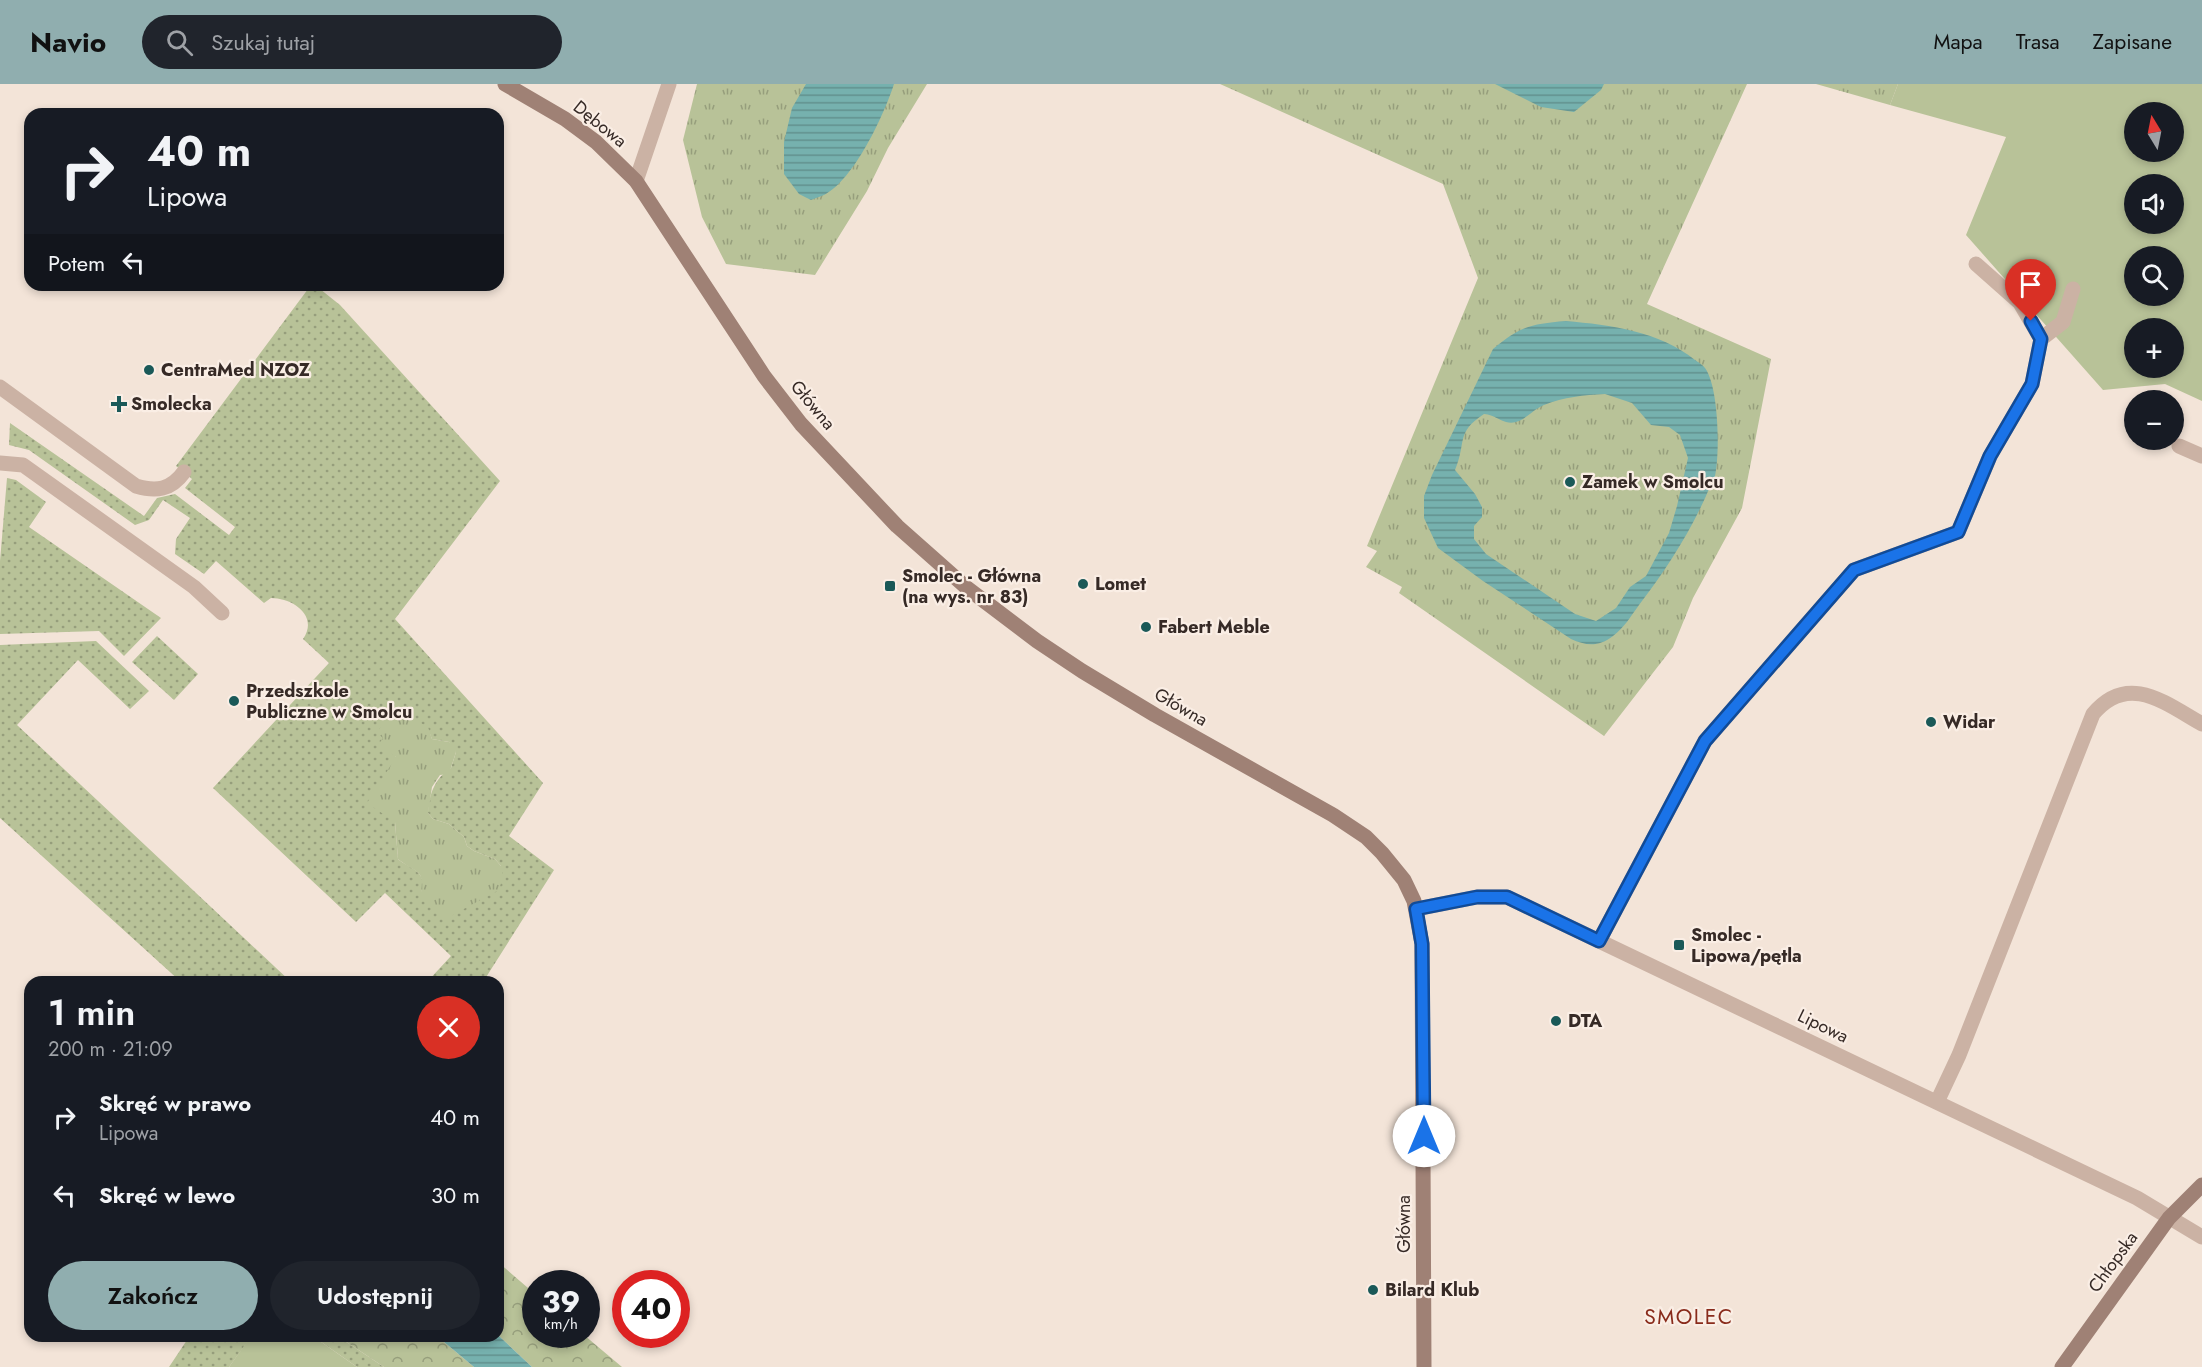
<!DOCTYPE html>
<html lang="pl">
<head>
<meta charset="utf-8">
<style>
	:root { --surface:#171b24; --page:#20242c; --text:#f1f3f6; --muted:#9ea1a6; --accent:#90aeaf }
	body { margin:0; font-family:Jost,sans-serif; background:var(--page); color:var(--text); height:100vh; display:flex; flex-direction:column; font-size:22px; white-space:nowrap }
	* { box-sizing:border-box; margin:0 }
	p { font-size:20px; color:var(--muted) }
	.icon { flex:none; width:33px; height:33px; fill:none; stroke:currentColor; stroke-width:2; stroke-linecap:round; stroke-linejoin:round }
	.map { position:relative; flex:1; overflow:hidden }
	.drawer { position:absolute; left:24px; top:892px; width:480px; height:366px; display:flex; flex-direction:column; background:var(--surface); border-radius:18px; box-shadow:0 3px 9px #0003 }
	.drawer>* { flex:none }
	.guide { position:absolute; left:24px; top:24px; width:480px; height:183px; border-radius:18px; box-shadow:0 3px 9px #0003; background:#171b24; color:var(--text); overflow:hidden }
	.needle { width:39px; rotate:350deg }
	.tools { position:absolute; left:2124px; top:18px; display:grid; gap:12px }
	.tools a { display:grid; place-items:center; width:60px; height:60px; border-radius:50%; background:var(--surface); box-shadow:0 3px 9px #0003; font-size:30px }
	.speed { position:absolute; left:522px; top:1186px; display:flex; gap:12px; font-size:30px; font-weight:700; text-align:center }
	.speed>* { display:grid; place-content:center; width:78px; height:78px; border-radius:50%; background:var(--surface); box-shadow:0 3px 9px #0003; line-height:1 }
	.speed small { font-size:15px; font-weight:400 }
	.speed .limit { border:9px solid #d22; background:#fff; color:#111 }
	.pin { position:absolute; display:grid; place-items:center; width:51px; height:51px; color:#fff; margin:-62px -26px; border-radius:50% 50% 50% 0; rotate:-45deg; box-shadow:0 0 6px #0007 }
	.pin .icon { rotate:45deg }
	.me { position:absolute; width:66px; margin:-33px; rotate:0deg; stroke-linejoin:round; filter:drop-shadow(0 0 4px #0008) }
	.turn { display:flex; align-items:center; gap:21px; height:126px; padding:0 24px; font-size:27px }
	.turn .icon { width:78px; height:78px; stroke-width:2.5 }
	.turn b { display:block; font-size:42px; line-height:51px }
	.then { display:flex; align-items:center; height:57px; padding:0 24px; background:#0003; gap:12px; font-size:22px }
	.round { display:grid; place-items:center; flex:none; width:63px; height:63px; border-radius:32px; background:var(--page) }
	.head { display:flex; align-items:center; justify-content:space-between; height:102px; padding:0 24px }
	h1 { font-size:36px; font-weight:600; line-height:45px }
	.action { display:flex; gap:12px; margin-top:auto; padding:12px 24px }
	.action a { flex:1; height:69px; border-radius:36px; background:var(--accent); color:#111; font-size:24px; font-weight:600; line-height:69px; text-align:center }
	.action a+a { background:var(--page); color:var(--text) }
	ul { padding:0; list-style:none }
	li { display:flex; align-items:center; gap:18px; height:78px; padding:0 24px }
	li div { flex:1 }
	li b { display:block; font-size:22px }
	li em { font-style:normal }
	header { display:flex; align-items:center; gap:36px; box-sizing:border-box; height:84px; padding:0 30px; background:var(--accent); color:#111 }
	header strong { font-size:28px }
	nav { display:flex; gap:33px; margin-inline-start:auto; font-size:21px }
	.search { width:420px; height:54px; background:var(--page); display:flex; align-items:center; gap:15px; box-sizing:border-box; padding:0 21px; border-radius:33px; color:var(--muted); font-size:22px }
	.map>svg:first-child { display:block }
</style>
</head>
<body>
<header>
<strong>Navio</strong>
<div class="search"><svg class="icon" aria-label="search" viewBox="0 0 24 24"><circle cx="10" cy="10" r="6"/><path d="M15 15l6 6"/></svg>Szukaj tutaj</div>
<nav><a>Mapa</a><a>Trasa</a><a>Zapisane</a></nav>
</header>
<div class="map">
<svg width="2202" height="1283" viewBox="0 0 2202 1283">
	<defs>
		<pattern id="grass-dots" width="8" height="8" patternUnits="userSpaceOnUse" patternTransform="scale(1.5)"><rect width="8" height="8" fill="#b8c298"/><path d="M2 2h.1M6 6h.1" fill="none" stroke="#969e7c" stroke-width="1.8" stroke-linecap="round"/></pattern>
		<pattern id="forest-crowns" width="20" height="18" patternUnits="userSpaceOnUse" patternTransform="scale(1.5)"><rect width="20" height="18" fill="#b8c298"/><path d="M2 6a3 3 0 1 1 6 0M12 15a3 3 0 1 1 6 0" fill="none" stroke="#969e7c"/></pattern>
		<pattern id="park-tufts" width="24" height="20" patternUnits="userSpaceOnUse" patternTransform="scale(1.5)"><rect width="24" height="20" fill="#b8c298"/><path d="M3 7l-1-3M5 7V3M7 7l1-3M15 17l-1-3M17 17v-4M19 17l1-3" fill="none" stroke="#969e7c"/></pattern>
		<pattern id="water-rules" width="6" height="5" patternUnits="userSpaceOnUse" patternTransform="scale(1.5)"><rect width="6" height="5" fill="#76b1ae"/><path d="M0 2.5h6" fill="none" stroke="#62908d"/></pattern>
	</defs>
	<rect width="100%" height="100%" fill="#f3e4d8"/>
	<g fill="url(#grass-dots)" fill-rule="evenodd">
		<path d="M 311,201 L 315,201 L 340,221 L 500,397 L 395,535 L 543,699 L 509,752 L 554,786 L 483,898 L 427,898 L 451,872 L 385,809 L 356,838 L 213,704 L 329,579 L 303,555 C 319,532 293,514 271,514 L 264,519 L 216,477 L 204,490 L 175,470 L 176,455 L 190,434 L 163,416 L 149,436 L 135,441 L 29,366 L 9,361 L 10,339 L 144,432 L 157,414 L 175,410 L 229,451 L 235,443 L 185,404 L 192,395 L 176,382 ZM 388,631 L 430,650 L 432,655 L 449,658 L 456,668 L 451,684 C 435,694 429,710 428,729 L 433,735 L 449,740 L 464,753 L 467,762 L 474,767 L 495,775 L 501,782 L 421,809 C 428,786 411,786 398,775 L 395,738 L 396,673 L 383,654 Z"/>
		<path d="M 7,394 L 16,396 L 46,418 L 29,443 L 161,534 L 124,572 L 99,547 L 0,550 L 0,477 Z"/>
		<path d="M 157,552 L 198,590 L 174,616 L 132,578 Z"/>
		<path d="M 96,557 L 149,607 L 130,625 L 78,576 L 17,641 L 291,898 L 181,898 L 0,734 L 0,561 Z"/>
		<path d="M 189,1253 L 189,1252 L 251,1253 L 229,1283 L 169,1283 Z"/>
		<path d="M 314,1253 L 339,1253 L 384,1283 L 357,1283 Z"/>
	</g>
	<g fill="url(#forest-crowns)">
		<path d="M 498,1178 L 535,1210 L 536,1251 L 584,1251 L 622,1283 L 532,1283 L 498,1251 Z"/>
		<path d="M 339,1253 L 438,1253 L 474,1283 L 384,1283 Z"/>
	</g>
	<g fill="url(#park-tufts)">
		<path d="M 697,0 L 927,0 L 888,64 L 867,107 L 815,191 L 726,180 L 702,133 L 683,56 Z"/>
		<path d="M 1220,0 L 1747,0 L 1647,220 L 1771,275 L 1742,424 L 1693,514 L 1673,563 L 1604,652 L 1399,509 L 1402,503 L 1366,483 L 1377,467 L 1367,462 L 1478,194 L 1443,100 Z"/>
		<path d="M 1816,0 L 1898,0 L 1890,21 Z"/>
		<path d="M 400,628 L 428,643 L 432,655 L 449,658 L 455,662 L 456,668 L 449,690 L 440,691 L 432,703 L 428,729 L 433,735 L 449,740 L 464,753 L 467,762 L 474,767 L 495,775 L 501,782 L 503,792 L 499,806 L 447,834 L 443,835 L 420,814 C 426,783 417,791 398,775 L 395,738 L 367,719 L 396,673 L 378,661 L 383,654 L 377,649 L 388,631 L 395,635 Z"/>
	</g>
	<g fill="#b8c298" fill-rule="evenodd">
		<path d="M 1898,0 L 2202,0 L 2202,317 L 2165,300 L 2103,306 L 1966,151 L 2006,53 L 1890,21 ZM 2134,28 L 2174,28 L 2174,68 L 2134,68 ZM 2134,100 L 2174,100 L 2174,140 L 2134,140 ZM 2134,172 L 2174,172 L 2174,212 L 2134,212 ZM 2134,244 L 2174,244 L 2174,284 L 2134,284 Z"/>
		<path d="M 251,1252 L 314,1253 L 357,1283 L 229,1283 Z"/>
	</g>
	<g fill="url(#water-rules)" fill-rule="evenodd">
		<path d="M 806,0 L 894,0 C 884,31 854,96 824,111 C 820,113 815,114 811,116 L 799,110 L 784,90 L 784,58 L 792,24 Z"/>
		<path d="M 1495,0 L 1604,0 L 1601,6 L 1574,28 L 1541,23 Z"/>
		<path d="M 1566,237 C 1611,241 1659,247 1695,276 C 1698,278 1703,281 1705,284 C 1719,303 1720,369 1715,392 C 1713,399 1708,406 1706,412 C 1688,452 1665,487 1639,521 C 1631,532 1624,544 1613,552 C 1599,563 1586,562 1571,555 L 1483,497 L 1438,464 L 1424,434 L 1424,412 L 1432,391 L 1493,265 C 1521,242 1531,240 1566,237 ZM 1605,310 L 1632,319 L 1651,341 L 1669,343 L 1680,351 L 1688,374 L 1677,422 L 1669,449 L 1646,492 L 1630,503 L 1616,524 L 1596,537 L 1575,530 L 1486,470 L 1474,455 L 1474,442 L 1482,433 L 1482,423 L 1475,410 L 1455,386 C 1467,358 1455,349 1484,330 C 1495,331 1498,336 1506,338 C 1522,342 1531,326 1544,321 C 1564,313 1584,311 1605,310 Z"/>
		<path d="M 498,1251 L 532,1283 L 474,1283 L 438,1253 Z"/>
	</g>
	<g fill="none" stroke-linecap="round" stroke-linejoin="round">
		<g stroke="#cbb2a4" stroke-width="15">
			<path d="M 2041,255 L 2063,238 L 2073,205"/>
			<path d="M 0,303 L 136,402 C 156,408 171,406 184,388"/>
			<path d="M 2179,362 L 2202,372"/>
			<path d="M 0,379 L 23,381 L 194,503 L 222,529"/>
			<path d="M 1937,1018 L 1959,971 L 2093,630 C 2128,588 2165,619 2202,640"/>
		</g>
		<g stroke="#cbb2a4" stroke-width="15">
			<path d="M 636,97 L 669,0"/>
			<path d="M 1416,825 L 1477,813 L 1507,813 L 2137,1114 L 2202,1153"/>
			<path d="M 1599,857 L 1705,657 L 1854,486 L 1958,448 L 1990,372 L 2032,300 L 2041,255 L 2020,219 L 1976,180"/>
		</g>
		<g stroke="#9f8175" stroke-width="15">
			<path d="M 505,0 L 565,35 L 596,58 L 636,97 L 764,292 L 801,340 L 897,442 L 967,504 L 1037,557 L 1082,587 L 1155,631 L 1333,731 L 1366,753 L 1382,769 L 1404,796 L 1414,817 L 1422,860 L 1424,1283"/>
			<path d="M 2062,1283 L 2169,1134 L 2202,1101"/>
		</g>
	</g>
	<g fill="none" stroke-linecap="round" stroke-linejoin="round">
		<defs>
			<path id="route" d="M 1424,1052 L 1422,860 L 1416,825 L 1477,813 L 1507,813 L 1599,857 L 1705,657 L 1854,486 L 1958,448 L 1990,372 L 2032,300 L 2041,255 L 2031,237"/>
		</defs>
		<use href="#route" stroke="#114b97" stroke-width="15"/>
		<use href="#route" stroke="#1a73e8" stroke-width="10"/>
	</g>
	<g fill="#1a5958" stroke="#faeee5" stroke-width="2">
		<circle cx="149" cy="286" r="6"/>
		<path d="M116 311h6v6h6v6h-6v6h-6v-6h-6v-6h6z"/>
		<circle cx="1570" cy="398" r="6"/>
		<circle cx="1083" cy="500" r="6"/>
		<rect x="884" y="496" width="12" height="12" rx="3"/>
		<circle cx="1146" cy="543" r="6"/>
		<circle cx="234" cy="617" r="6"/>
		<circle cx="1931" cy="638" r="6"/>
		<rect x="1673" y="855" width="12" height="12" rx="3"/>
		<circle cx="1556" cy="937" r="6"/>
		<circle cx="1373" cy="1206" r="6"/>
	</g>
	<g text-anchor="middle" stroke-width="4.5" stroke-linejoin="round" paint-order="stroke">
		<g font-size="18" fill="#362a26" stroke="#faeee5">
			<text transform="translate(600 40) rotate(39)" y="6">Dębowa</text>
			<text transform="translate(813 321) rotate(50)" y="6">Główna</text>
			<text transform="translate(1181 623) rotate(30)" y="6">Główna</text>
			<text transform="translate(1823 942) rotate(26)" y="6">Lipowa</text>
			<text transform="translate(1404 1140) rotate(-90)" y="6">Główna</text>
			<text transform="translate(2113 1178) rotate(-54)" y="6">Chłopska</text>
		</g>
		<g font-size="18" font-weight="bold" fill="#362a26" stroke="#faeee5" text-anchor="start">
			<text x="161" y="292">CentraMed NZOZ</text>
			<text x="131" y="326">Smolecka</text>
			<text x="1582" y="404">Zamek w Smolcu</text>
			<text x="902" y="498">Smolec - Główna<tspan x="902" dy="21">(na wys. nr 83)</tspan></text>
			<text x="1095" y="506">Lomet</text>
			<text x="1158" y="549">Fabert Meble</text>
			<text x="246" y="613">Przedszkole<tspan x="246" dy="21">Publiczne w Smolcu</tspan></text>
			<text x="1943" y="644">Widar</text>
			<text x="1691" y="857">Smolec -<tspan x="1691" dy="21">Lipowa/pętla</tspan></text>
			<text x="1568" y="943">DTA</text>
			<text x="1385" y="1212">Bilard Klub</text>
		</g>
		<g font-size="21" letter-spacing="1.5" fill="#892b1b" stroke="#faeee5">
			<text x="1689" y="1240">SMOLEC</text>
		</g>
	</g>
</svg>
<div class="tools">
<a><svg class="needle" viewBox="-14 -14 28 28"><path d="M0-13l5 13h-10z" fill="#e53935"/><path d="M0 13l5-13h-10z" fill="#9ea1a6"/></svg></a>
<a><svg class="icon" aria-label="sound" viewBox="0 0 24 24"><path d="M4 9h4l5-4v14l-5-4H4zM17 9q2 3 0 6"/></svg></a>
<a><svg class="icon" aria-label="search" viewBox="0 0 24 24"><circle cx="10" cy="10" r="6"/><path d="M15 15l6 6"/></svg></a>
<a>+</a>
<a>−</a>
</div>
<div class="speed"><div>39<small>km/h</small></div><div class="limit">40</div></div>
<div class="pin" style="left:2031px;top:237px;background:#d93025"><svg class="icon" aria-label="arrive" viewBox="0 0 24 24"><path d="M6 21V4h12l-3 4 3 4H6"/></svg></div>
<svg class="me" style="left:1424px;top:1052px" viewBox="-20 -20 40 40"><circle r="19" fill="#fff"/><path d="M0-13L10 11 0 6-10 11z" fill="#1a73e8"/></svg>
<div class="guide">
<div class="turn"><svg class="icon" aria-label="right" viewBox="0 0 24 24"><path d="M7 20v-9h11M14 6l5 5-5 5"/></svg><div><b>40 m</b>Lipowa</div></div>
<div class="then">Potem<svg class="icon" aria-label="left" viewBox="0 0 24 24"><path d="M17 20v-9H6M10 6l-5 5 5 5"/></svg></div>
</div>
<section class="drawer">
<div class="head"><div><h1>1 min</h1><p>200 m · 21:09</p></div><a class="round" style="background:#d93025;color:#fff"><svg class="icon" aria-label="close" viewBox="0 0 24 24"><path d="M6 6l12 12M18 6L6 18"/></svg></a></div>
<ul>
<li><svg class="icon" aria-label="right" viewBox="0 0 24 24"><path d="M7 20v-9h11M14 6l5 5-5 5"/></svg><div><b>Skręć w prawo</b><p>Lipowa</p></div><em>40 m</em></li>
<li><svg class="icon" aria-label="left" viewBox="0 0 24 24"><path d="M17 20v-9H6M10 6l-5 5 5 5"/></svg><div><b>Skręć w lewo</b></div><em>30 m</em></li>
</ul>
<div class="action"><a>Zakończ</a><a>Udostępnij</a></div>
</section>
</div>
</body>
</html>
